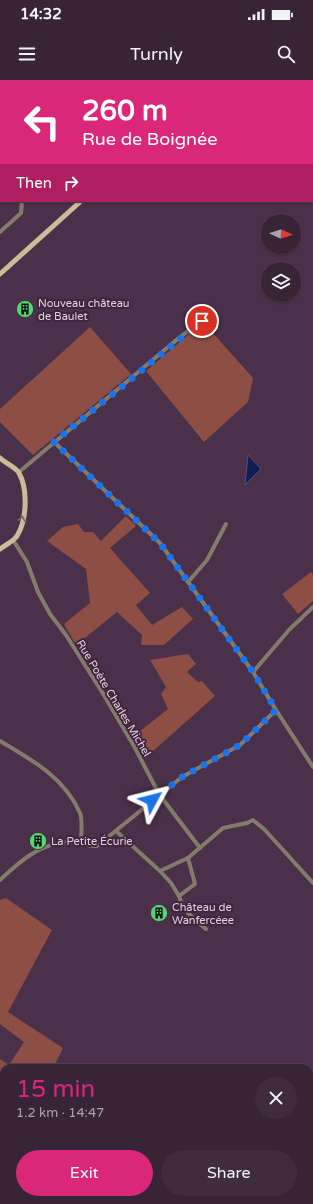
<!DOCTYPE html>
<html lang="en">
<head>
<meta charset="utf-8">
<style>
	:root { --surface:#382437; --page:#3f2c3f; --text:#f1f3f6; --muted:#aba4ad; --line:#524152; --accent:#db2777 }
	body { margin:0; font-family:"Varela Round",sans-serif; background:var(--page); color:var(--text); height:100vh; display:flex; flex-direction:column; font-size:15px; white-space:nowrap }
	* { box-sizing:border-box; margin:0 }
	p { font-size:13px; color:var(--muted) }
	.icon { flex:none; width:22px; height:22px; fill:none; stroke:currentColor; stroke-width:2; stroke-linecap:round; stroke-linejoin:round }
	.map { position:relative; flex:1; overflow:hidden }
	.sheet { position:absolute; left:0px; top:984px; width:313px; height:140px; display:flex; flex-direction:column; background:var(--surface); border-radius:12px 12px 0 0; box-shadow:0 1px 3px #0004,0 0 0 1px var(--line) }
	.sheet>* { flex:none }
	.banner { position:absolute; left:0px; top:0px; width:313px; height:122px; box-shadow:0 1px 3px #0004,0 0 0 1px var(--line); background:#db2777; color:#fff; overflow:hidden }
	.needle { width:26px; rotate:93deg }
	.buttons { position:absolute; left:261px; top:134px; display:grid; gap:8px }
	.buttons a { display:grid; place-items:center; width:40px; height:40px; border-radius:50%; background:var(--surface); box-shadow:0 1px 3px #0004,0 0 0 1px var(--line); font-size:20px }
	.pin { position:absolute; display:grid; place-items:center; width:34px; height:34px; color:#fff; margin:-17px; border:2px solid #fff; border-radius:50%; box-shadow:0 1px 4px #0007 }
	.me { position:absolute; width:44px; margin:-22px; rotate:52deg; stroke-linejoin:round; filter:drop-shadow(0 0 3px #0008) }
	.turn { display:flex; align-items:center; gap:14px; height:84px; padding:0 16px; font-size:18px }
	.turn .icon { width:52px; height:52px; stroke-width:2.5 }
	.turn b { display:block; font-size:28px; line-height:34px }
	.then { display:flex; align-items:center; height:38px; padding:0 16px; background:#0003; gap:8px; font-size:15px }
	.round { display:grid; place-items:center; flex:none; width:42px; height:42px; border-radius:21px; background:var(--page) }
	.overview { display:flex; align-items:center; justify-content:space-between; height:68px; padding:0 16px }
	h1 { font-size:24px; font-weight:600; line-height:30px; color:var(--accent) }
	.action { display:flex; gap:8px; margin-top:auto; padding:8px 16px }
	.action a { flex:1; height:46px; border-radius:24px; background:var(--accent); color:#fff; font-size:16px; font-weight:600; line-height:46px; text-align:center }
	.action a+a { background:var(--page); color:var(--text) }
	.status { display:flex; justify-content:space-between; align-items:center; height:28px; padding:0 20px; background:var(--surface); direction:ltr }
	.status svg { height:11px; fill:currentColor }
	header { display:flex; justify-content:space-between; align-items:center; height:52px; padding:0 16px; background:var(--surface); font-size:18px; font-weight:600 }
	.map>svg:first-child { display:block }
</style>
</head>
<body>
<div class="status"><b>14:32</b><svg viewBox="0 0 49 12"><path d="M0 12V9h3v3zM5 12V6h3v6zM10 12V3h3v9zM15 12V0h3v12zM26 1h20v11H26zM47 4h2v5h-2z"/></svg></div>
<header><svg class="icon" aria-label="menu" viewBox="0 0 24 24"><path d="M4 6h16M4 12h16M4 18h16"/></svg>Turnly<svg class="icon" aria-label="search" viewBox="0 0 24 24"><circle cx="10" cy="10" r="6"/><path d="M15 15l6 6"/></svg></header>
<div class="map">
<svg width="313" height="1124" viewBox="0 0 313 1124">
	<rect width="100%" height="100%" fill="#4a3049"/>
	<g fill="#8d4e46">
		<path d="M 203,242 L 253,298 L 248,322 L 204,362 L 146,291 Z"/>
		<path d="M 90,247 L 131,294 L 33,375 L 0,342 L 0,329 Z"/>
		<path d="M 126,436 L 136,446 L 110,468 L 150,513 L 136,525 L 152,545 L 182,527 L 193,539 L 164,565 L 141,565 L 142,555 L 117,532 L 76,565 L 64,544 L 90,523 L 86,489 L 47,461 L 63,447 L 78,444 L 84,452 L 93,452 L 101,461 Z"/>
		<path d="M 311,492 L 313,495 L 313,521 L 298,534 L 282,514 Z"/>
		<path d="M 188,574 L 196,584 L 187,592 L 198,602 L 202,601 L 215,616 L 152,672 L 144,670 L 141,672 L 130,659 L 168,629 L 161,614 L 166,607 L 150,580 Z"/>
		<path d="M 6,818 L 52,850 L 8,932 L 63,968 L 53,988 L 4,988 L 4,1028 L 0,1025 L 0,979 L 9,985 L 24,962 L 0,944 L 0,820 Z"/>
	</g>
	<path fill="#111d53" stroke="#4f537d" d="M 248,375 L 261,389 L 245,405 Z"/>
	<g fill="none" stroke-linecap="round" stroke-linejoin="round">
		<g stroke="#837c6c" stroke-width="4">
			<path d="M 291,0 L 292,1"/>
			<path d="M 0,24 L 1,24"/>
			<path d="M 312,29 L 313,30"/>
			<path d="M 0,63 L 1,63"/>
			<path d="M 0,106 L 1,106"/>
			<path d="M 0,152 L 21,133 L 22,121"/>
			<path d="M 54,362 L 160,463 L 253,592 L 276,630 L 313,687"/>
			<path d="M 19,392 L 180,257 L 202,241"/>
			<path d="M 13,460 L 27,482 L 38,512 L 50,534 L 66,555 L 102,612 L 134,666 L 159,714 L 200,768"/>
			<path d="M 189,501 L 207,480 L 226,444"/>
			<path d="M 253,592 L 289,550 L 313,527"/>
			<path d="M 0,661 C 31,679 65,698 80,733 C 83,741 81,755 81,764"/>
			<path d="M 116,751 L 160,791 L 188,778 L 223,748 L 247,743 L 253,740 L 264,749 L 313,803"/>
			<path d="M 160,791 L 171,803 L 179,816 L 195,804 L 188,778"/>
			<path d="M 0,800 C 19,782 41,762 70,762 C 80,762 88,767 97,766 L 182,697 L 240,665 L 276,630"/>
			<path d="M 179,816 C 183,831 194,839 206,849"/>
		</g>
		<g stroke="#cabc9b" stroke-width="5">
			<path d="M 214,1 L 215,0"/>
			<path d="M 0,194 L 81,121"/>
			<path d="M 0,378 C 5,383 16,387 19,393 C 28,409 27,440 17,456 C 14,461 5,465 0,469"/>
		</g>
	</g>
	<defs><path id="oneway-chevron" d="M-2-3.5L2.5 0L-2 3.5" fill="none" stroke-width="1.6" stroke-linecap="round" stroke-linejoin="round"/></defs>
	<use stroke="#7e6968" href="#oneway-chevron" transform="translate(22 439) rotate(-78)"/>
	<g fill="none" stroke-linecap="round" stroke-linejoin="round">
		<path stroke="#1a73e8" stroke-width="7" stroke-dasharray="0 12.6" d="M 152,720 L 182,697 L 240,665 L 276,630 L 253,592 L 160,463 L 54,362 L 202,241"/>
	</g>
	<defs>
		<symbol id="building-disc" viewBox="-11 -11 22 22"><circle r="9.5" fill="#53d673" stroke="#40253e"/><path d="M-4-6H4V6H1V3H-1V6H-4ZM-2.5-4.3h1.7v1.8h-1.7ZM.8-4.3h1.7v1.8H.8ZM-2.5-1h1.7V.8h-1.7ZM.8-1h1.7V.8H.8Z" fill="#111"/></symbol>
	</defs>
	<g fill-rule="evenodd">
		<use href="#building-disc" x="15" y="219" width="20" height="20"/>
		<use href="#building-disc" x="28" y="751" width="20" height="20"/>
		<use href="#building-disc" x="149" y="823" width="20" height="20"/>
	</g>
	<g text-anchor="middle" stroke-width="4" stroke-linejoin="round" paint-order="stroke">
		<g font-size="11" fill="#e1d0e0" stroke="#40253e" text-anchor="start">
			<text x="38" y="227">Nouveau château<tspan x="38" dy="13">de Baulet</tspan></text>
			<text x="51" y="765">La Petite Écurie</text>
			<text x="172" y="831">Château de<tspan x="172" dy="13">Wanfercéee</tspan></text>
		</g>
		<g font-size="11" fill="#e1d0e0" stroke="#40253e">
			<text transform="translate(114 618) rotate(59)" y="4">Rue Poète Charles Michel</text>
		</g>
	</g>
</svg>
<div class="buttons">
<a><svg class="needle" viewBox="-14 -14 28 28"><path d="M0-13l5 13h-10z" fill="#e53935"/><path d="M0 13l5-13h-10z" fill="#aba4ad"/></svg></a>
<a><svg class="icon" aria-label="layers" viewBox="0 0 24 24"><path d="M12 4l9 5-9 5-9-5zM3 14l9 5 9-5"/></svg></a>
</div>
<div class="pin" style="left:202px;top:241px;background:#d93025"><svg class="icon" aria-label="arrive" viewBox="0 0 24 24"><path d="M6 21V4h12l-3 4 3 4H6"/></svg></div>
<svg class="me" style="left:152px;top:720px" viewBox="-20 -20 40 40"><path d="M0-17L14 15 0 8-14 15z" fill="#1a73e8" stroke="#fff" stroke-width="4"/></svg>
<div class="banner">
<div class="turn"><svg class="icon" aria-label="left" viewBox="0 0 24 24"><path d="M17 20v-9H6M10 6l-5 5 5 5"/></svg><div><b>260 m</b>Rue de Boignée</div></div>
<div class="then">Then<svg class="icon" aria-label="right" viewBox="0 0 24 24"><path d="M7 20v-9h11M14 6l5 5-5 5"/></svg></div>
</div>
<section class="sheet">
<div class="overview"><div><h1>15 min</h1><p>1.2 km · 14:47</p></div><a class="round"><svg class="icon" aria-label="close" viewBox="0 0 24 24"><path d="M6 6l12 12M18 6L6 18"/></svg></a></div>
<div class="action"><a>Exit</a><a>Share</a></div>
</section>
</div>
</body>
</html>
